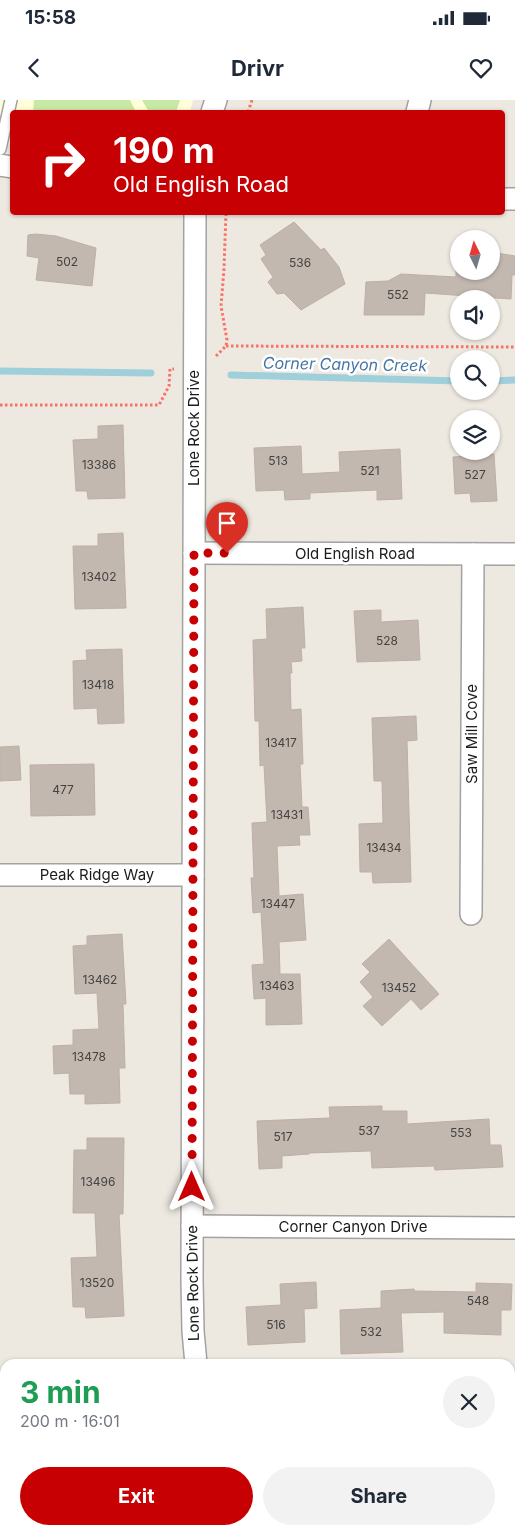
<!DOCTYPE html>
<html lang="en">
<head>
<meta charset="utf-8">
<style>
	:root { --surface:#fff; --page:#f2f2f3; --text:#1f2937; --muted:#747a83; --accent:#c70004 }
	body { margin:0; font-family:Inter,sans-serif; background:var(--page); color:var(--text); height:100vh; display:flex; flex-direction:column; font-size:19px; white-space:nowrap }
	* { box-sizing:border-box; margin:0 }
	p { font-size:16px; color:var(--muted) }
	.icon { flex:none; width:28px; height:28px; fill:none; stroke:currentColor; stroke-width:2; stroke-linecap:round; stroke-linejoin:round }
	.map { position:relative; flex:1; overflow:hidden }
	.sheet { position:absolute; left:0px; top:1259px; width:515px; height:176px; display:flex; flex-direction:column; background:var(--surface); border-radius:15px 15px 0 0; box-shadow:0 1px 4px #0004 }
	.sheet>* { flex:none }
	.top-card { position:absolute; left:10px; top:10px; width:495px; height:105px; border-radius:5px; box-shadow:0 1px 4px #0004; background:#c70004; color:#fff; overflow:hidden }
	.needle { width:32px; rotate:355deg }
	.controls { position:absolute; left:450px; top:130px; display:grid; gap:10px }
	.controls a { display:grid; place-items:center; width:50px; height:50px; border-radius:50%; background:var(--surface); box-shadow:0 1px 4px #0004; font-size:25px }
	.pin { position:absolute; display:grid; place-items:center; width:42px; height:42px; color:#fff; margin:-51px -21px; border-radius:50% 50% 50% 0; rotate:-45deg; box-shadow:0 0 5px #0007 }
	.pin .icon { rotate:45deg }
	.me { position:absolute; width:55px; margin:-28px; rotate:0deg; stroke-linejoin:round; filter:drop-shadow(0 0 4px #0008) }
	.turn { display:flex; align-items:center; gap:18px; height:105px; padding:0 20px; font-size:22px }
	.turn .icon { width:65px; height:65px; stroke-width:2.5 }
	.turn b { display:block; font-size:35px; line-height:42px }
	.round { display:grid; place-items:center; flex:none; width:52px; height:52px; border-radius:26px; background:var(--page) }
	.overview { display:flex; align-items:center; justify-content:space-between; height:85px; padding:0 20px }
	h1 { font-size:30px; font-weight:700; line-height:38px; color:#1e9e55 }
	.cta { display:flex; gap:10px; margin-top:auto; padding:10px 20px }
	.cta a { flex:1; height:58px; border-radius:30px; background:var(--accent); color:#fff; font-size:20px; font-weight:700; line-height:58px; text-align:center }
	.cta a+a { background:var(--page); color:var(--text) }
	.status { display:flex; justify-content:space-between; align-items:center; height:35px; padding:0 25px; background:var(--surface); direction:ltr }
	.status svg { height:14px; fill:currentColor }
	header { display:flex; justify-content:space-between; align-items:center; height:65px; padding:0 20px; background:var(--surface); font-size:22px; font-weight:700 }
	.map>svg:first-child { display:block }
</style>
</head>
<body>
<div class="status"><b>15:58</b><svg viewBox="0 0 49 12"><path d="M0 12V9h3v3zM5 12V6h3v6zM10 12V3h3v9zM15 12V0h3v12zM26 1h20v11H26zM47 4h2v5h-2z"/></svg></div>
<header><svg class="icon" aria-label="back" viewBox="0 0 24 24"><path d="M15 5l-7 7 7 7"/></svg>Drivr<svg class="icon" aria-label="heart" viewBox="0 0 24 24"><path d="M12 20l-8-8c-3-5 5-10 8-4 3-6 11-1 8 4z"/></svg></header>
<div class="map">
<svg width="515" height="1434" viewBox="0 0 515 1434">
	<rect width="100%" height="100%" fill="#ede9e1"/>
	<path fill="#fffed8" d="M 0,0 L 193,0 L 190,12 L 12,12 L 12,45 L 0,43 Z"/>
	<g fill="#c8e9a5">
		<path d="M 34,0 L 130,0 L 136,12 L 33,12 Z"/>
		<path d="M 142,0 L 180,0 L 176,12 L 149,12 Z"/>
	</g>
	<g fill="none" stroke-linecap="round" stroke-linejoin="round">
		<g stroke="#a0cfdc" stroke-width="7">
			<path d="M 0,271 L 151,273"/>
			<path d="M 231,275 L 459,281"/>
			<path d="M 491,281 L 515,280"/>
		</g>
	</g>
	<g fill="#c2b8b0" stroke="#bfafa3">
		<path d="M 294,122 L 321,150 L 324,148 L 339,167 L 345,184 L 301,210 L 284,193 L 277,194 L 268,182 L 273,177 L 261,159 L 266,155 L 260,145 Z"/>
		<path d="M 36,134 L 56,136 L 96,148 L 92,186 L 36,180 L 39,158 L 27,156 L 28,135 Z"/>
		<path d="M 491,152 L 515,156 L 515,175 L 512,175 L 511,199 L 425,193 L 424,215 L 364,215 L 366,182 L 388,181 L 401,174 L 456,177 L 456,162 L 459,162 L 459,171 L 491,171 Z"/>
		<path d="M 123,325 L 125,398 L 88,399 L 87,391 L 76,391 L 73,340 L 98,339 L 98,326 Z"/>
		<path d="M 301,346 L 302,374 L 340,372 L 339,352 L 400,349 L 402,399 L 377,400 L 377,390 L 310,393 L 310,399 L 285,400 L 284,390 L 256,391 L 254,348 Z"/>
		<path d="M 494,354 L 497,401 L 471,402 L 470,393 L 455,394 L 453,357 Z"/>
		<path d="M 123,433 L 126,508 L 75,509 L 73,446 L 98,446 L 98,434 Z"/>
		<path d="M 303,507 L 305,548 L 301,548 L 302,561 L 291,562 L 292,573 L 290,573 L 291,610 L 301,609 L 303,664 L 300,664 L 302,707 L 308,707 L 310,735 L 299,735 L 300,745 L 277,746 L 279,796 L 303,794 L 306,840 L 279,842 L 280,874 L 300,874 L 302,924 L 266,925 L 266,898 L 254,899 L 252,865 L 264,864 L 261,812 L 253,813 L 251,778 L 254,778 L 252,723 L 267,722 L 264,665 L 260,666 L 259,621 L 255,621 L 253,540 L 267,539 L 266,509 Z"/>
		<path d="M 381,510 L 381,522 L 418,520 L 420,560 L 357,562 L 354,511 Z"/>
		<path d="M 122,549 L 124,623 L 98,624 L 97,608 L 74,609 L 73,561 L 87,560 L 86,550 Z"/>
		<path d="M 416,616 L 417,640 L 407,641 L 411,782 L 373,783 L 372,772 L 360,772 L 359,724 L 383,723 L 382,681 L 374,681 L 372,618 Z"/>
		<path d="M 19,646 L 21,680 L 0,681 L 0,647 Z"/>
		<path d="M 94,664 L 95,715 L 31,716 L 30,665 Z"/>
		<path d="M 122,834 L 126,904 L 123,904 L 125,968 L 119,968 L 120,1003 L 85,1004 L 85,994 L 70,994 L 69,973 L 54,974 L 53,946 L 73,945 L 73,930 L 99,929 L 97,893 L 75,894 L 73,846 L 87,845 L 87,836 Z"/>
		<path d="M 389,839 L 439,894 L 421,910 L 411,899 L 382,926 L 363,906 L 373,897 L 360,882 L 370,872 L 362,864 Z"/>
		<path d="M 382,1006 L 382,1011 L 407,1011 L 407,1024 L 489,1019 L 490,1045 L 501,1045 L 503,1067 L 435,1070 L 434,1066 L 372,1068 L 371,1051 L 309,1053 L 309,1054 L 282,1056 L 282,1068 L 259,1069 L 257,1021 L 330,1018 L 329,1007 Z"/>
		<path d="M 87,1038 L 124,1038 L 123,1114 L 119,1114 L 124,1216 L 86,1218 L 85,1207 L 73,1207 L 71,1158 L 97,1157 L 95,1113 L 73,1113 L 74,1050 L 87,1050 Z"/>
		<path d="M 316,1182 L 317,1208 L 304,1209 L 305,1242 L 248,1245 L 246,1207 L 281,1205 L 280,1184 Z"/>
		<path d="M 476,1183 L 512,1184 L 511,1210 L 501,1210 L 501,1235 L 444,1233 L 444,1212 L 401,1213 L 403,1252 L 341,1254 L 340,1210 L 381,1208 L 381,1191 L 414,1189 L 414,1191 L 476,1192 Z"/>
	</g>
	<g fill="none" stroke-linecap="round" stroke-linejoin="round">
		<defs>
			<path id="lane" d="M 0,49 L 11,0"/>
			<g id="street">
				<path d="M 212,12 L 216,0"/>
				<path d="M 417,12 L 420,0"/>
				<path d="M 0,65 L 12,67"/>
				<path d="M 502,99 L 515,99"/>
				<path d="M 195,112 L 192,1180 L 193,1231 L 196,1264"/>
				<path d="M 194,453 L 515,454"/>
				<path d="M 0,775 L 193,775"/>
				<path d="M 471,814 L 473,454"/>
				<path d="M 192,1126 L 515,1128"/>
				<path d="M 212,1434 L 212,1430"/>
			</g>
		</defs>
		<use href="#lane" stroke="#a2a2a2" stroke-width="14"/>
		<use href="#street" stroke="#a2a2a2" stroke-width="24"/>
		<g stroke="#fa7265" stroke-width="3" stroke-dasharray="2.5 2.5" stroke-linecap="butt">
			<path d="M 248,12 L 252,0"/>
			<path d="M 226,246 L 515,247"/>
			<path d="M 216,256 L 226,246 L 227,240 L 221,206 L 224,169 L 226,112"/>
			<path d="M 0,305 L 159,305 L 169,286 L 170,269 L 174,269"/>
		</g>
		<use href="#lane" stroke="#fff" stroke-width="11"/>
		<use href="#street" stroke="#fff" stroke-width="21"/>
	</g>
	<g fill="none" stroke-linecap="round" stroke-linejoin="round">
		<path stroke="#c70004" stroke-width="9" stroke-dasharray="0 16.2" d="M 192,1087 L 194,453 L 227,453"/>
	</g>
	<g text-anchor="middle" stroke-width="5" stroke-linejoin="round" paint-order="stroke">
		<g font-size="12" fill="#454240">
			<text x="67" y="166">502</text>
			<text x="300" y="167">536</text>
			<text x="398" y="199">552</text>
			<text x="278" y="365">513</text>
			<text x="99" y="369">13386</text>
			<text x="370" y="375">521</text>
			<text x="475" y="379">527</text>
			<text x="99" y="481">13402</text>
			<text x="387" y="545">528</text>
			<text x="98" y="589">13418</text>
			<text x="281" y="647">13417</text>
			<text x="63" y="694">477</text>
			<text x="287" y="719">13431</text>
			<text x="384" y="752">13434</text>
			<text x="278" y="808">13447</text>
			<text x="100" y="884">13462</text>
			<text x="277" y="890">13463</text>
			<text x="399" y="892">13452</text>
			<text x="89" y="961">13478</text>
			<text x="369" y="1035">537</text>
			<text x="461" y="1037">553</text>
			<text x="283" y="1041">517</text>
			<text x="98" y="1086">13496</text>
			<text x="97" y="1187">13520</text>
			<text x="478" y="1205">548</text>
			<text x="276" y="1229">516</text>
			<text x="371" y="1236">532</text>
		</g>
		<g font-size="15" fill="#1b1b1b" stroke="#fff">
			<text transform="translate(194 328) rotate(-90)" y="5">Lone Rock Drive</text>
			<text x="355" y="459">Old English Road</text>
			<text transform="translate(472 634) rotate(-90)" y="5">Saw Mill Cove</text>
			<text x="97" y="780">Peak Ridge Way</text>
			<text x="353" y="1132">Corner Canyon Drive</text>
			<text transform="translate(193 1183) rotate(-91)" y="5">Lone Rock Drive</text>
		</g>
		<g font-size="16" font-style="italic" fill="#4576a3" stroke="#fff">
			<text transform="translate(345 264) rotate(1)" y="6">Corner Canyon Creek</text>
		</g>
	</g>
</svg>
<div class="controls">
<a><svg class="needle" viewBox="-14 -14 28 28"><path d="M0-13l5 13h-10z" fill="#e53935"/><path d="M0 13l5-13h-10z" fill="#747a83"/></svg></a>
<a><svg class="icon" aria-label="sound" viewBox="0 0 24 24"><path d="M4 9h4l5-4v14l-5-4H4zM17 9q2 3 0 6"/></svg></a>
<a><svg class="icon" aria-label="search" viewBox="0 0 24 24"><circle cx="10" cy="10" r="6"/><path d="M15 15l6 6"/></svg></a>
<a><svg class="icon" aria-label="layers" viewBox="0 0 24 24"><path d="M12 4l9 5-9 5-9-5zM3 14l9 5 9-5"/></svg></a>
</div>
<div class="pin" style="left:227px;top:453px;background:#d93025"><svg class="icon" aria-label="arrive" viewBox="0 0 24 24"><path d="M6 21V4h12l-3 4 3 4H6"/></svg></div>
<svg class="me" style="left:192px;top:1087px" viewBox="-20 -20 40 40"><path d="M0-17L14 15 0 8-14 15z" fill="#c70004" stroke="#fff" stroke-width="4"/></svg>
<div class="top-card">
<div class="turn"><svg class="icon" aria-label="right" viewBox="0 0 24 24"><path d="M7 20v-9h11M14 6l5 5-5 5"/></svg><div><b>190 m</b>Old English Road</div></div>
</div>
<section class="sheet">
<div class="overview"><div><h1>3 min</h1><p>200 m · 16:01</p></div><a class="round"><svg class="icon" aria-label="close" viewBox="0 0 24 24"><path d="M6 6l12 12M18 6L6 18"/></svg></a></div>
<div class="cta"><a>Exit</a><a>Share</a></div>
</section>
</div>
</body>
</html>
